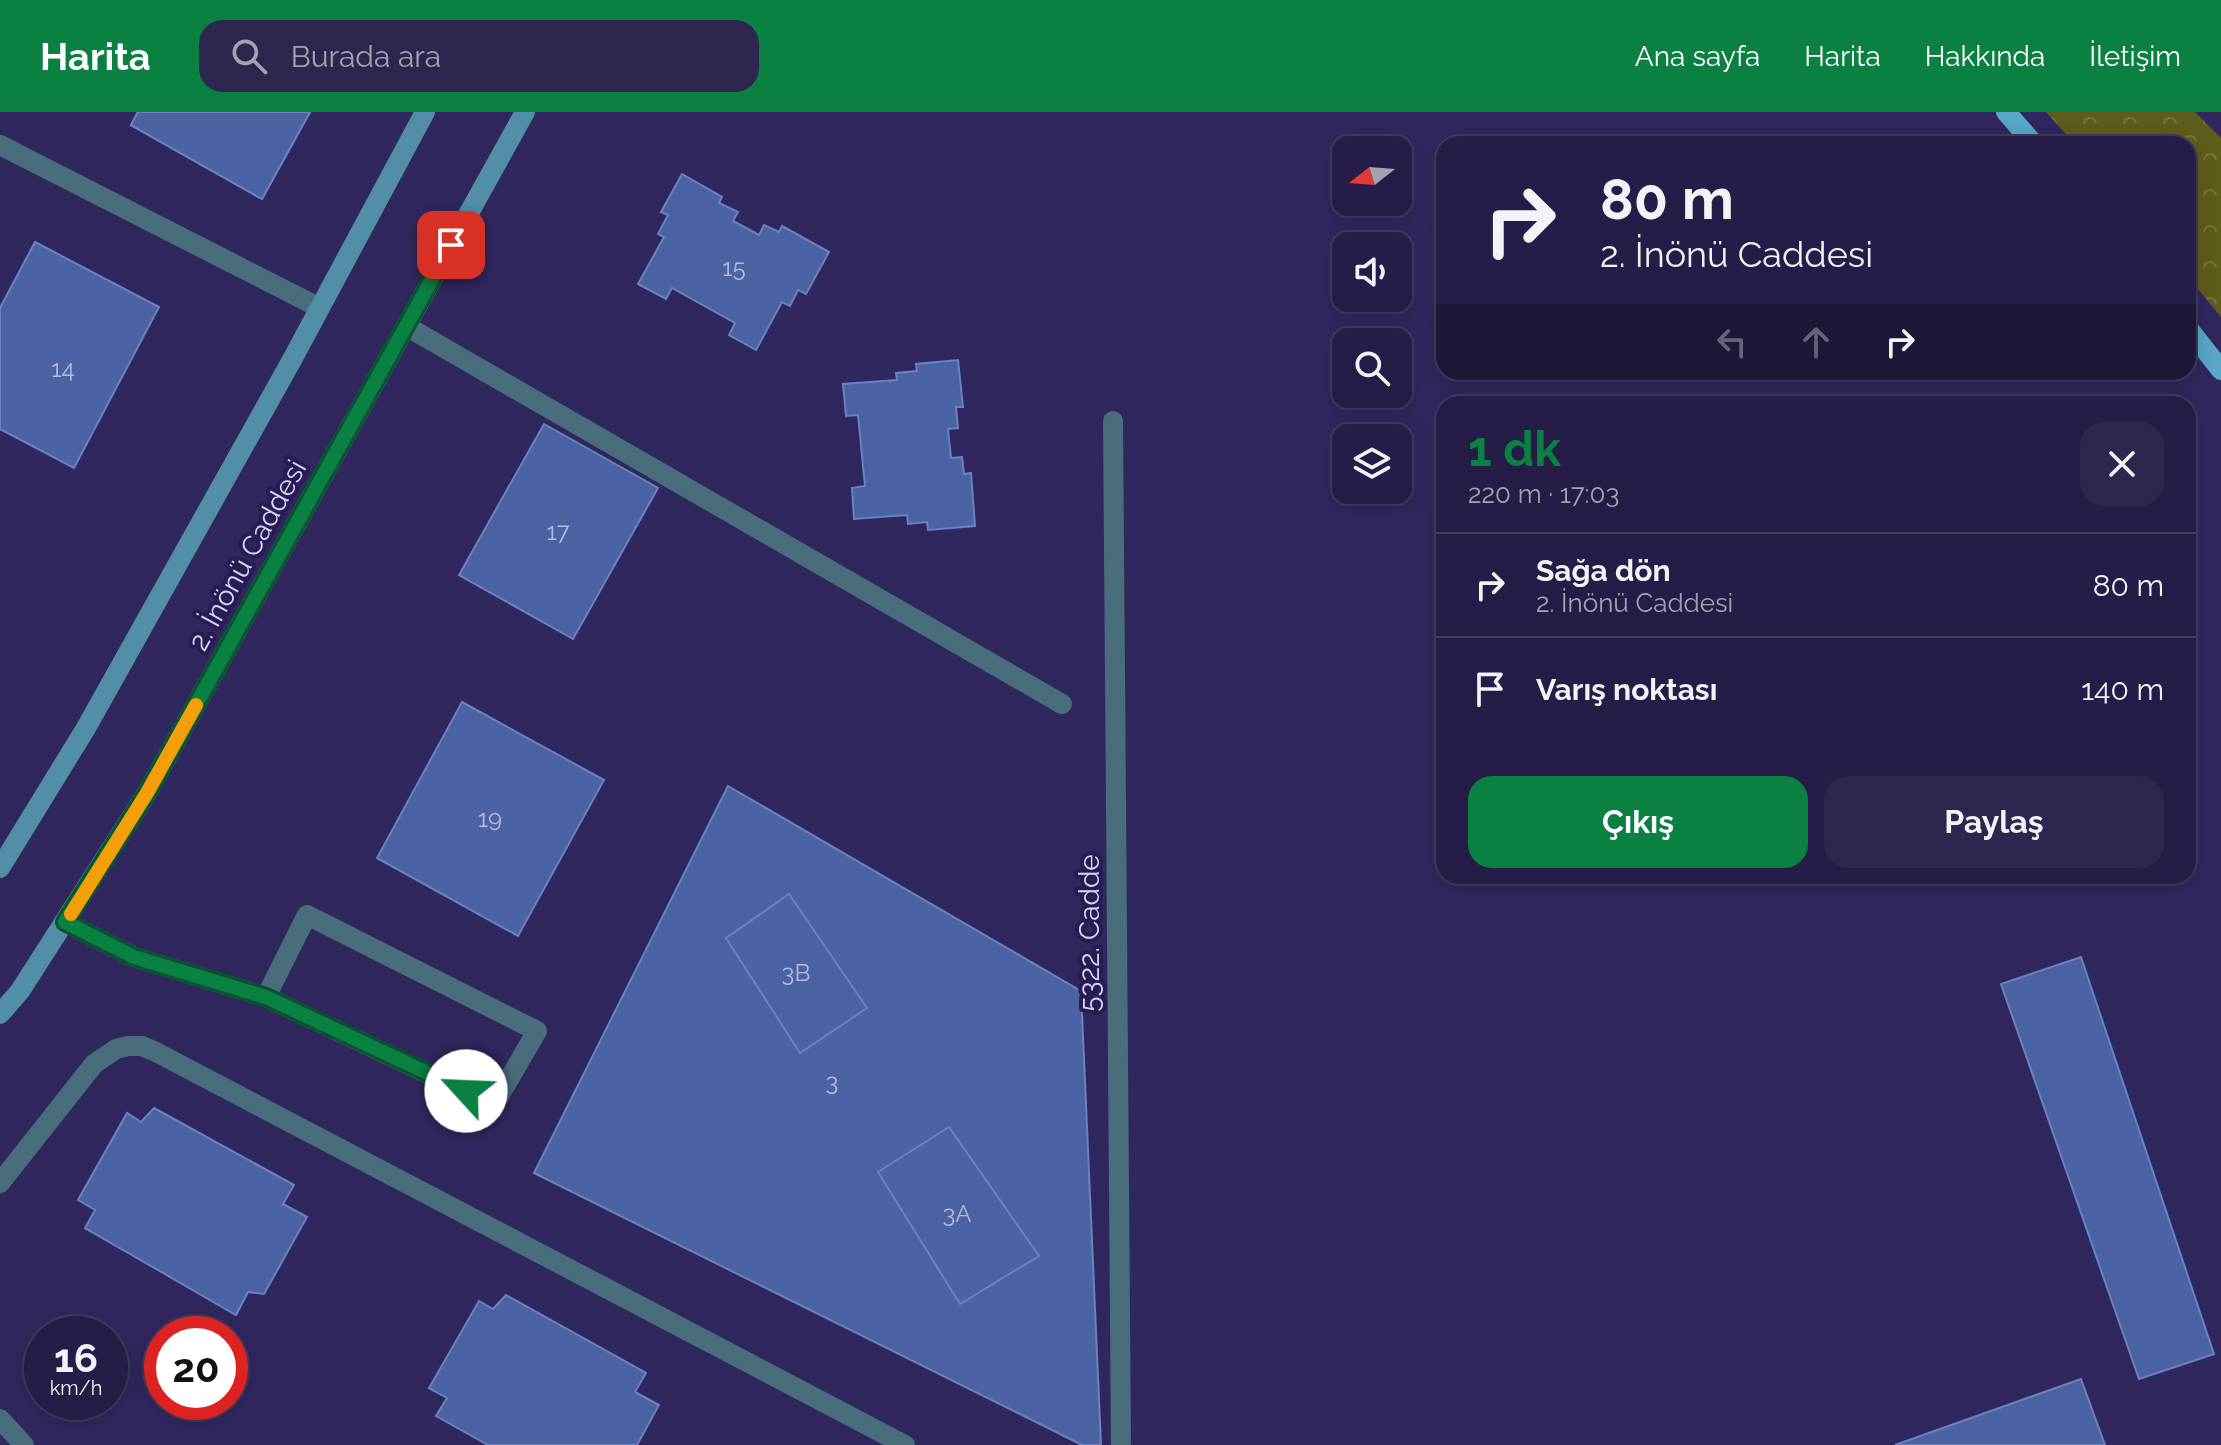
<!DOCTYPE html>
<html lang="tr">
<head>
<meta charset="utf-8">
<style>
	:root { --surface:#251d47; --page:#2d264e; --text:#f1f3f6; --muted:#a3a2b4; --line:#423b60; --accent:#0b8043 }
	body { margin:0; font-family:Raleway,sans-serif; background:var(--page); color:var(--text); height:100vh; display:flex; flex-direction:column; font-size:30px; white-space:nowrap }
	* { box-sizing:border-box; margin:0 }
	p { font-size:26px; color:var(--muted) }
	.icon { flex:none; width:44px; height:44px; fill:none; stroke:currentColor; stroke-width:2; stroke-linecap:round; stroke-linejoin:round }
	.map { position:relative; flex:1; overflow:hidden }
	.details { position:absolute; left:1436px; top:284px; width:760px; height:488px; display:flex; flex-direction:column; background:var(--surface); border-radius:24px; box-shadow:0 4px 20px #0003,0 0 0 2px var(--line) }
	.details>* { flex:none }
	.guide { position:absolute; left:1436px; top:24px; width:760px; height:244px; border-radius:24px; box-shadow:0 4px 20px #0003,0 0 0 2px var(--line); background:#251d47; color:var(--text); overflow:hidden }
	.needle { width:52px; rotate:253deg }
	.buttons { position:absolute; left:1332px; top:24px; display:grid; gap:16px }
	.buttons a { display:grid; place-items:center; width:80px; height:80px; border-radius:16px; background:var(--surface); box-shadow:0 4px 20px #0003,0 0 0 2px var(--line); font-size:40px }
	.speed { position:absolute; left:24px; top:1204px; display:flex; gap:16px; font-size:40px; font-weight:700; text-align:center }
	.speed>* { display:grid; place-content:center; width:104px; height:104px; border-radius:50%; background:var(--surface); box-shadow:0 4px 20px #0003,0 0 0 2px var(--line); line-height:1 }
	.speed small { font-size:20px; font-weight:400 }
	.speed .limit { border:12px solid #d22; background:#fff; color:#111 }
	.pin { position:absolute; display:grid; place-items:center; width:68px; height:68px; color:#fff; margin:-34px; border-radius:16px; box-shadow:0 4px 12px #0006 }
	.me { position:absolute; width:88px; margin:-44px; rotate:295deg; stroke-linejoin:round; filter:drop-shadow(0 0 6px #0008) }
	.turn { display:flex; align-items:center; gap:28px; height:168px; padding:0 32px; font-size:36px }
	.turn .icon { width:104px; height:104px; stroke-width:2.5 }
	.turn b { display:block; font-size:56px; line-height:68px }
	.lanes { display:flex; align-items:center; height:76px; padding:0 32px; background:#0003; justify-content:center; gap:40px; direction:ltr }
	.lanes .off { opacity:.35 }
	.round { display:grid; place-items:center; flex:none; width:84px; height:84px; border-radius:24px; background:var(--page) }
	.headline { display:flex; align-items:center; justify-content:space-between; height:136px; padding:0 32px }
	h1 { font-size:48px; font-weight:700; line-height:60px; color:var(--accent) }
	.action { display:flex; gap:16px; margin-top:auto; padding:16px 32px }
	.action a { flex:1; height:92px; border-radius:24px; background:var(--accent); color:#fff; font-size:32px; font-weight:700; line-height:92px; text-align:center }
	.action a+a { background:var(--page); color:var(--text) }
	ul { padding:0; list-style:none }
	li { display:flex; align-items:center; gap:24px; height:104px; padding:0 32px; border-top:2px solid var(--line) }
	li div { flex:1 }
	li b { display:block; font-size:30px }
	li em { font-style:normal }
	header { display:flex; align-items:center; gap:48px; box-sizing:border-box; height:112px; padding:0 40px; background:var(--accent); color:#fff }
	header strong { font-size:38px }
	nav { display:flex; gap:44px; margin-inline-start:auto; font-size:28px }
	.search { width:560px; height:72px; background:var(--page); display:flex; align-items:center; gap:20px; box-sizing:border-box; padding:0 28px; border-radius:24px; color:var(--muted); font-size:30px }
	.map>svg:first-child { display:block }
</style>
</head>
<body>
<header>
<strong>Harita</strong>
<div class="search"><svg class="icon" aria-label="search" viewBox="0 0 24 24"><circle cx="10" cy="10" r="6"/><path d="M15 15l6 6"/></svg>Burada ara</div>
<nav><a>Ana sayfa</a><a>Harita</a><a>Hakkında</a><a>İletişim</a></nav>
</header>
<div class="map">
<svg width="2221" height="1333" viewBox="0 0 2221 1333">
	<defs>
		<pattern id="forest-crowns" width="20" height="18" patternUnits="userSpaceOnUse" patternTransform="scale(2)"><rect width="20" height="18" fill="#5f5d1b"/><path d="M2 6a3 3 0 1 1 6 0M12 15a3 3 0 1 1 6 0" fill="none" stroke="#75743d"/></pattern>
	</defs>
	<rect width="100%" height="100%" fill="#31275f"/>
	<path fill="url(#forest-crowns)" d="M 2046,0 L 2195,0 L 2221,26 L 2221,205 L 2188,165 L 2188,32 L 2075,32 Z"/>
	<g fill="#4b62a3" stroke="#6c82be" stroke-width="2">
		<path d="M 138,0 L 310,0 L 262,87 L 131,13 Z"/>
		<path d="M 138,0 L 310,0 L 262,87 L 131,13 Z"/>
		<path d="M 682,62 L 722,85 L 719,91 L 738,100 L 733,109 L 759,123 L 764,113 L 779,120 L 782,114 L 829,140 L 806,182 L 798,178 L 790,194 L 782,190 L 756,238 L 729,223 L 735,211 L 672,176 L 666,187 L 638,172 L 664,125 L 658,122 L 668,103 L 661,100 Z"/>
		<path d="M 35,130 L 159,195 L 74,356 L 0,317 L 0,196 Z"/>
		<path d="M 958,248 L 963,295 L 956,295 L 958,316 L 948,317 L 951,346 L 962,345 L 964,362 L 971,361 L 975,414 L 928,418 L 927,410 L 908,412 L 907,403 L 854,407 L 852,376 L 865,374 L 858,303 L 846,304 L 843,272 L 897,268 L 896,261 L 917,259 L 916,252 Z"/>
		<path d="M 544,312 L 658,376 L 573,527 L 459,463 Z"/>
		<path d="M 462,590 L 604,668 L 518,824 L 377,746 Z"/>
		<path d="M 728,674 L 1081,879 L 1101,1333 L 1082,1333 L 534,1061 Z"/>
		<path d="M 789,782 L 867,896 L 800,941 L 726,826 Z"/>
		<path d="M 2081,845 L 2214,1242 L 2139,1267 L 2001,872 Z"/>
		<path d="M 154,996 L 294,1073 L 283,1092 L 307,1105 L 264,1182 L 248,1180 L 236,1203 L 85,1116 L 95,1098 L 78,1088 L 127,1001 L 141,1010 Z"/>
		<path d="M 949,1015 L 1039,1144 L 960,1192 L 878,1060 Z"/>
		<path d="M 506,1183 L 646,1261 L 635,1280 L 659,1293 L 637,1333 L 488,1333 L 436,1304 L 447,1286 L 429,1276 L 479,1189 L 493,1197 Z"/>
		<path d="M 2081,1267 L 2105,1333 L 1895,1333 Z"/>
	</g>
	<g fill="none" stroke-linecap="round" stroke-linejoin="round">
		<g stroke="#496d7d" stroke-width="20">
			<path d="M 0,33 L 320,196"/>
			<path d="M 406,214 L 1062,592"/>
			<path d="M 65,810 L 134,845 L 266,885 L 494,993 L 537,919 L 307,803 L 266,885"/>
			<path d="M 0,1071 L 94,952 L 116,937 L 128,934 L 142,934 L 156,940 L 905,1333"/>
			<path d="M 0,1307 L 24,1333"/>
		</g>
		<path stroke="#496d7d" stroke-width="20" d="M 1113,309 L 1121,1333"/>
		<g stroke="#528ea7" stroke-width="20">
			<path d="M 0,756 L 86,616 L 293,246 L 425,0"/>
			<path d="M 0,902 L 20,879 L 147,681 L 525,0"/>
		</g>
		<g stroke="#58a6c8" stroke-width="20">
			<path d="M 2006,0 L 2034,32"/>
			<path d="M 2188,216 L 2221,258"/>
		</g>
	</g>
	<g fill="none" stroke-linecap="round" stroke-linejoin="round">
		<defs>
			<path id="route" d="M 451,133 L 147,681 L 65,810 L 134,845 L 266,885 L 466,979"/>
		</defs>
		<use href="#route" stroke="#07532c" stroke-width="20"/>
		<use href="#route" stroke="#0b8043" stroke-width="14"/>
		<path stroke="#f59e0b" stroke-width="14" d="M 71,802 L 147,681 L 196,593"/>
	</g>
	<g text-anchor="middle" stroke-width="8" stroke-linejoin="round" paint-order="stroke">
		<g font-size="24" fill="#b5b9e4">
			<text x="734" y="164">15</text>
			<text x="63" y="265">14</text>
			<text x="558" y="428">17</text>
			<text x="490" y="715">19</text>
			<text x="796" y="869">3B</text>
			<text x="832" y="978">3</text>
			<text x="957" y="1110">3A</text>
		</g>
		<g font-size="28" fill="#d8d6f9" stroke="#281c53">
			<text transform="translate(247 443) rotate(-61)" y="10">2. İnönü Caddesi</text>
			<text transform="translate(1089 821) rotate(-90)" y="10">5322. Cadde</text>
		</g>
	</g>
</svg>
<div class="buttons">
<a><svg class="needle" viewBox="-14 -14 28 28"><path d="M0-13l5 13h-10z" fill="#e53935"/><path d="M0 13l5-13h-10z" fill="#a3a2b4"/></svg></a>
<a><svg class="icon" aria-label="sound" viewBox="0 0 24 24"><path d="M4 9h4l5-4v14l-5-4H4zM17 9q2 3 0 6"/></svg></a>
<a><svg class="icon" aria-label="search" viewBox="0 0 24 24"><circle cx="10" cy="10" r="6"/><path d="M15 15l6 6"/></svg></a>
<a><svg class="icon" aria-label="layers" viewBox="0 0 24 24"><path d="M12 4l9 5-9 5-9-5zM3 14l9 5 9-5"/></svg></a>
</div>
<div class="speed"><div>16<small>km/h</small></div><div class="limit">20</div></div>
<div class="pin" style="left:451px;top:133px;background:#d93025"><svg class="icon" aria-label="arrive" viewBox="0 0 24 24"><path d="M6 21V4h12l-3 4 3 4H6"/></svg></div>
<svg class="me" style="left:466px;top:979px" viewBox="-20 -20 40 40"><circle r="19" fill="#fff"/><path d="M0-13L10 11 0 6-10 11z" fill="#0b8043"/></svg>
<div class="guide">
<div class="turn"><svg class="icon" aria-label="right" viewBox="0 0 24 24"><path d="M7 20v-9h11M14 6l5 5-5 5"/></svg><div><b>80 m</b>2. İnönü Caddesi</div></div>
<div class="lanes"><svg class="icon off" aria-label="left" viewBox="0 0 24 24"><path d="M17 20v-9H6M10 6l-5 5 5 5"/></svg><svg class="icon off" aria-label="ahead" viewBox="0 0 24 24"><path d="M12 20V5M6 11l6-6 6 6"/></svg><svg class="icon" aria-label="right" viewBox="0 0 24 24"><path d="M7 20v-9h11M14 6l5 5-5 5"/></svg></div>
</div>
<section class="details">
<div class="headline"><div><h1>1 dk</h1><p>220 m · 17:03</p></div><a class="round"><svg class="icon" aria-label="close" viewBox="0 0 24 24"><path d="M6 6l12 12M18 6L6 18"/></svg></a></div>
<ul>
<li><svg class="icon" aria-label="right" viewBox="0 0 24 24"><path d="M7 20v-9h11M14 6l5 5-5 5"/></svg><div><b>Sağa dön</b><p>2. İnönü Caddesi</p></div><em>80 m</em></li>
<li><svg class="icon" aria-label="arrive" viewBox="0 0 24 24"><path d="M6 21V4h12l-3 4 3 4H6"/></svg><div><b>Varış noktası</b></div><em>140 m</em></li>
</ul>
<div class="action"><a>Çıkış</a><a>Paylaş</a></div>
</section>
</div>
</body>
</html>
